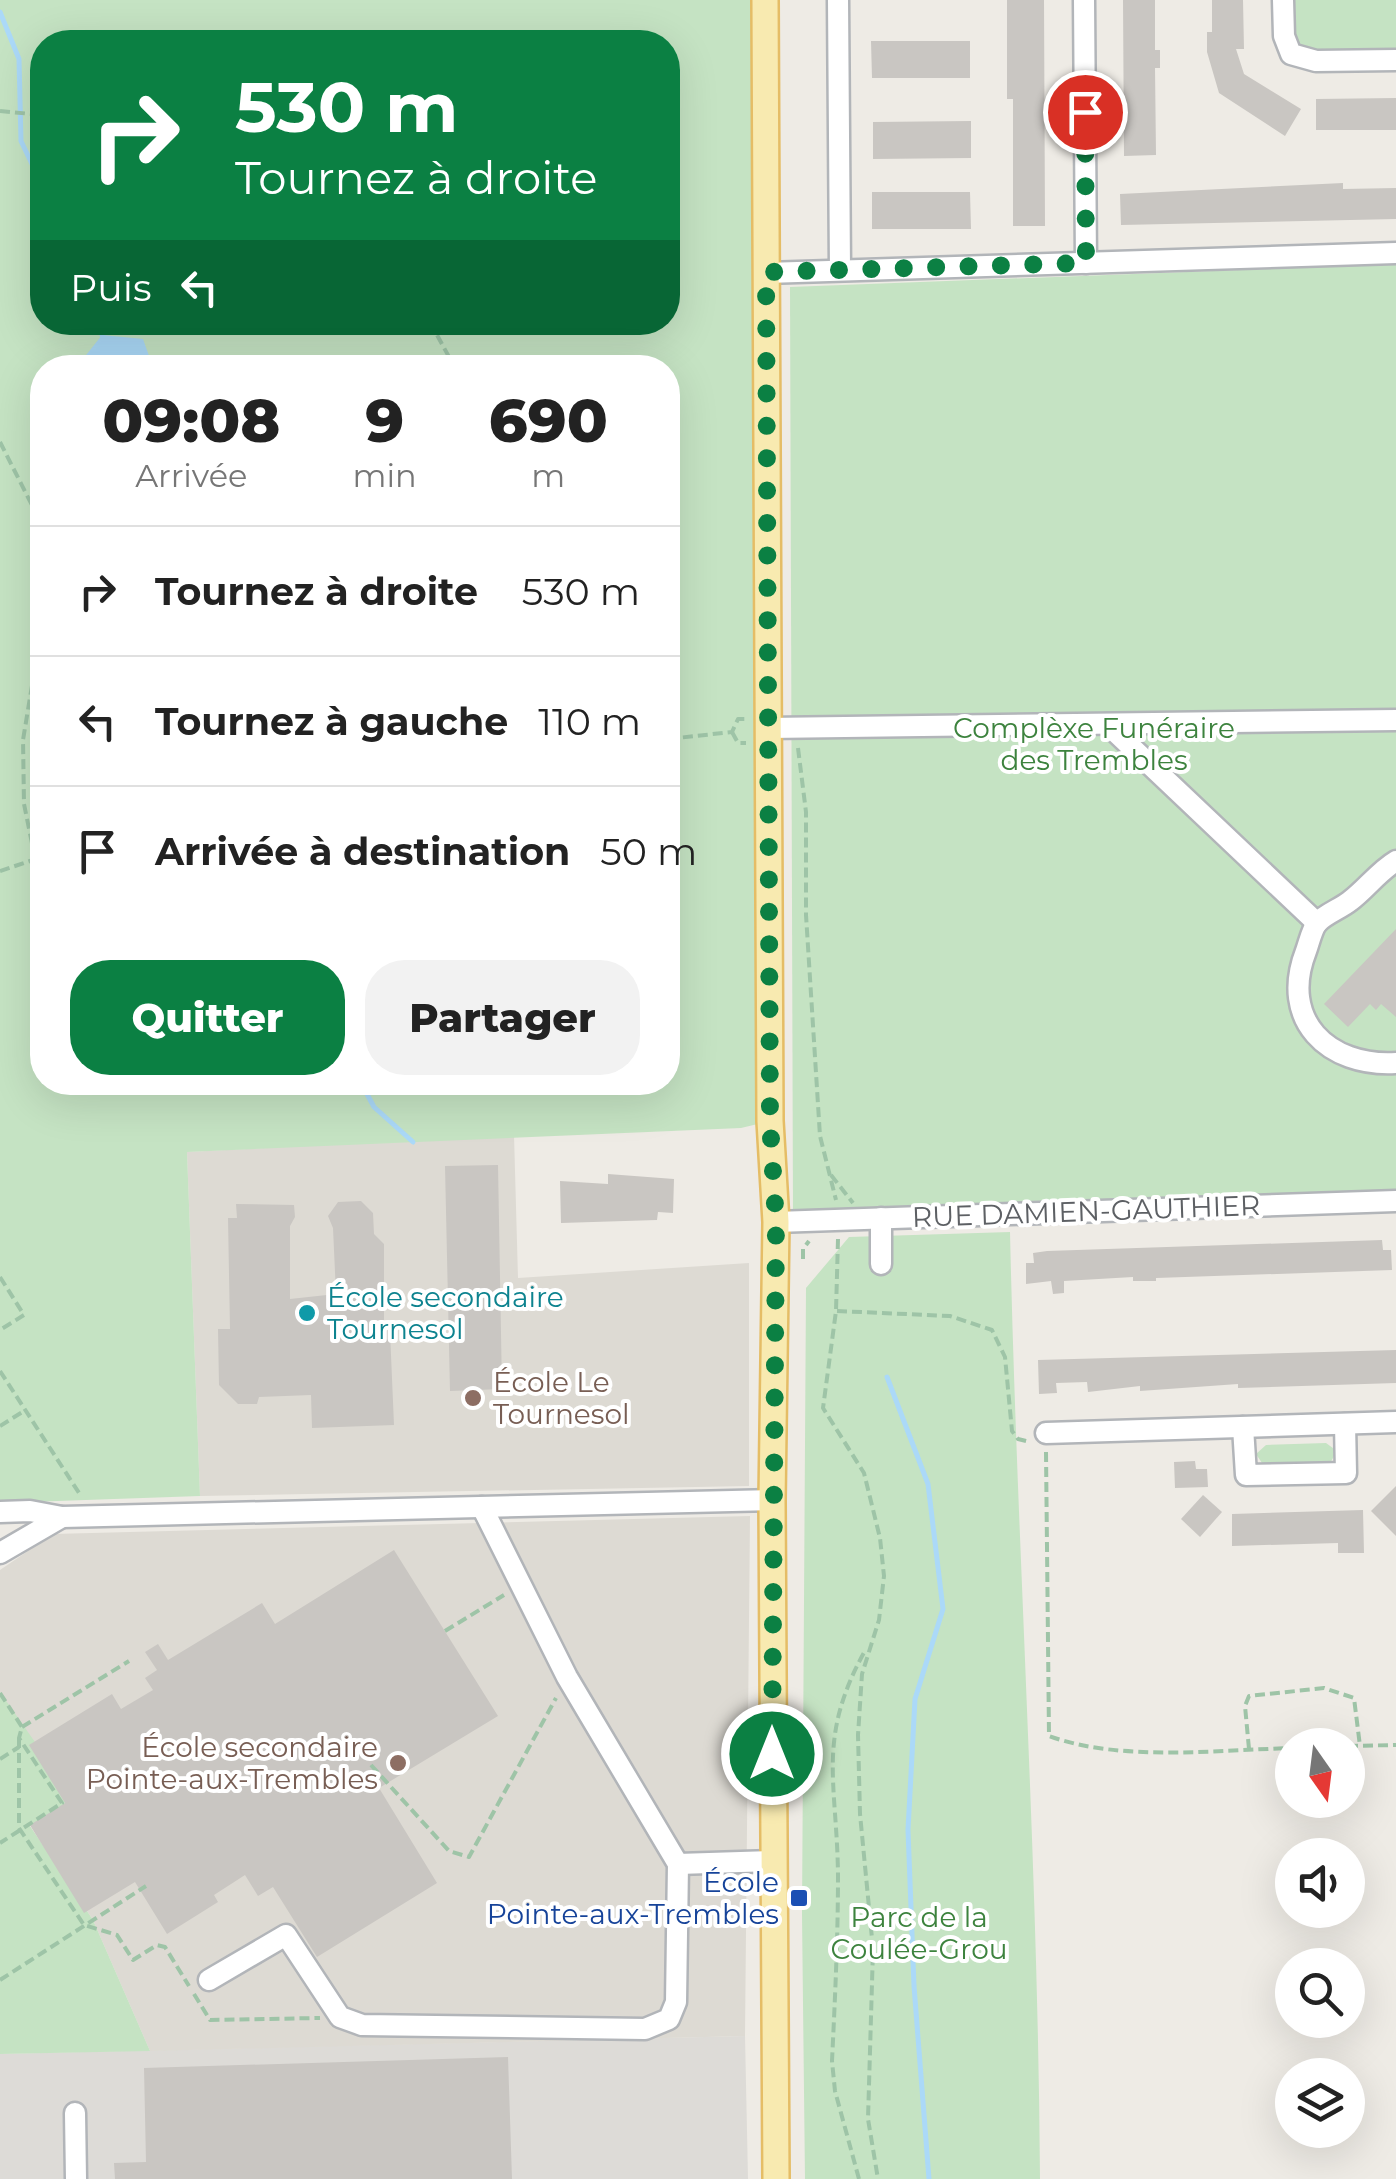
<!DOCTYPE html>
<html lang="fr">
<head>
<meta charset="utf-8">
<style>
	:root { --surface:#fff; --page:#f2f2f2; --text:#222; --muted:#767676; --line:#e0e0e0; --accent:#0b8043 }
	body { margin:0; font-family:Montserrat,sans-serif; background:var(--page); color:var(--text); height:100vh; display:flex; flex-direction:column; font-size:38px; white-space:nowrap }
	* { box-sizing:border-box; margin:0 }
	p { font-size:32px; color:var(--muted) }
	.icon { flex:none; width:55px; height:55px; fill:none; stroke:currentColor; stroke-width:2; stroke-linecap:round; stroke-linejoin:round }
	.map { position:relative; flex:1; overflow:hidden }
	.sheet { position:absolute; left:30px; top:355px; width:650px; height:740px; display:flex; flex-direction:column; background:var(--surface); border-radius:40px; box-shadow:0 10px 40px #0002 }
	.sheet>* { flex:none }
	.top-card { position:absolute; left:30px; top:30px; width:650px; height:305px; border-radius:40px; box-shadow:0 10px 40px #0002; background:#0b8043; color:#fff; overflow:hidden }
	.needle { width:65px; rotate:166deg }
	.controls { position:absolute; left:1275px; top:1728px; display:grid; gap:20px }
	.controls a { display:grid; place-items:center; width:90px; height:90px; border-radius:50%; background:var(--surface); box-shadow:0 10px 40px #0002; font-size:50px }
	.pin { position:absolute; display:grid; place-items:center; width:85px; height:85px; color:#fff; margin:-42px; border:5px solid #fff; border-radius:50%; box-shadow:0 2px 10px #0007 }
	.me { position:absolute; width:110px; margin:-55px; rotate:0deg; stroke-linejoin:round; filter:drop-shadow(0 0 8px #0008) }
	.turn { display:flex; align-items:center; gap:35px; height:210px; padding:0 40px; font-size:45px }
	.turn .icon { width:130px; height:130px; stroke-width:2.5 }
	.turn b { display:block; font-size:70px; line-height:85px }
	.then { display:flex; align-items:center; height:95px; padding:0 40px; background:#0003; gap:20px; font-size:38px }
	.eta { display:flex; justify-content:space-evenly; align-items:center; height:170px; text-align:center }
	.eta b { font-size:60px; font-weight:800; line-height:70px }
	.action { display:flex; gap:20px; margin-top:auto; padding:20px 40px }
	.action a { flex:1; height:115px; border-radius:40px; background:var(--accent); color:#fff; font-size:40px; font-weight:800; line-height:115px; text-align:center }
	.action a+a { background:var(--page); color:var(--text) }
	ul { padding:0; list-style:none }
	li { display:flex; align-items:center; gap:30px; height:130px; padding:0 40px; border-top:2px solid var(--line) }
	li div { flex:1 }
	li b { display:block; font-size:38px }
	li em { font-style:normal }
	.map>svg:first-child { display:block }
</style>
</head>
<body>
<div class="map">
<svg width="1396" height="2179" viewBox="0 0 1396 2179">
	<rect width="100%" height="100%" fill="#eeebe5"/>
	<path fill="#dddbd7" d="M 745,2036 L 748,2179 L 0,2179 L 0,2054 Z"/>
	<g fill="#dddad3">
		<path d="M 514,1135 L 518,1278 L 749,1263 L 749,1486 L 200,1496 L 187,1152 Z"/>
		<path d="M 750,1516 L 745,2036 L 150,2051 L 93,1920 L 30,1825 L 22,1727 L 0,1692 L 0,1570 L 53,1534 Z"/>
	</g>
	<g fill="#c5e3c3" fill-rule="evenodd">
		<path d="M 0,0 L 765,0 L 770,1121 L 741,1128 L 187,1152 L 200,1496 L 0,1503 ZM 42,42 L 668,42 L 668,322 L 42,322 ZM 42,368 L 668,368 L 668,1082 L 42,1082 Z"/>
		<path d="M 1283,0 L 1396,0 L 1396,60 L 1291,54 Z"/>
		<path d="M 1396,264 L 1396,1201 L 793,1216 L 790,287 Z"/>
		<path d="M 1010,1232 C 1017,1548 1038,1863 1040,2179 L 805,2179 L 802,1914 L 806,1288 L 849,1237 Z"/>
		<path d="M 1326,1443 L 1337,1451 L 1329,1465 L 1264,1466 L 1256,1454 L 1266,1445 Z"/>
		<path d="M 0,1692 L 74,1798 L 30,1826 L 93,1920 L 150,2051 L 0,2054 Z"/>
	</g>
	<path fill="#abd9f8" d="M 102,335 L 143,339 L 153,367 L 86,367 L 83,359 Z"/>
	<g fill="none" stroke-linecap="round" stroke-linejoin="round">
		<g stroke="#abd9f8" stroke-width="5">
			<path d="M 0,12 L 19,59 L 21,141 L 42,185"/>
			<path d="M 97,322 L 102,335"/>
			<path d="M 367,1094 L 374,1107 L 413,1142"/>
			<path d="M 887,1377 L 928,1484 L 943,1609 L 915,1699 L 908,1830 L 914,1986 L 929,2179"/>
		</g>
	</g>
	<g fill="#c9c6c2">
		<path d="M 1007,0 L 1044,0 L 1045,226 L 1013,226 L 1013,99 L 1007,99 Z"/>
		<path d="M 1123,0 L 1155,0 L 1155,50 L 1160,50 L 1160,68 L 1155,68 L 1156,155 L 1124,156 Z"/>
		<path d="M 1212,0 L 1243,0 L 1244,49 L 1236,49 L 1244,74 L 1301,109 L 1285,136 L 1219,93 L 1207,52 L 1207,32 L 1212,32 Z"/>
		<path d="M 871,41 L 970,41 L 970,78 L 872,78 Z"/>
		<path d="M 1396,98 L 1396,130 L 1316,130 L 1316,99 Z"/>
		<path d="M 971,121 L 971,158 L 873,159 L 873,122 Z"/>
		<path d="M 1343,183 L 1343,189 L 1396,188 L 1396,219 L 1121,225 L 1120,194 Z"/>
		<path d="M 872,192 L 970,192 L 971,229 L 872,229 Z"/>
		<path d="M 1396,929 L 1396,1017 L 1381,1004 L 1376,1010 L 1370,1004 L 1348,1027 L 1324,1004 Z"/>
		<path d="M 498,1165 L 502,1389 L 450,1391 L 445,1166 Z"/>
		<path d="M 608,1174 L 674,1179 L 673,1213 L 658,1212 L 657,1220 L 561,1223 L 560,1181 L 608,1184 Z"/>
		<path d="M 361,1201 L 373,1213 L 374,1234 L 384,1244 L 384,1327 L 390,1332 L 394,1425 L 312,1428 L 311,1395 L 259,1397 L 257,1404 L 238,1404 L 219,1385 L 218,1329 L 230,1329 L 228,1218 L 237,1218 L 236,1204 L 294,1205 L 295,1217 L 290,1226 L 290,1299 L 336,1294 L 333,1228 L 328,1216 L 338,1202 Z"/>
		<path d="M 1382,1240 L 1383,1250 L 1391,1250 L 1392,1270 L 1156,1278 L 1156,1281 L 1133,1281 L 1133,1277 L 1064,1281 L 1064,1293 L 1053,1294 L 1051,1281 L 1026,1284 L 1026,1263 L 1034,1263 L 1033,1253 L 1047,1251 Z"/>
		<path d="M 1396,1350 L 1396,1383 L 1238,1388 L 1238,1384 L 1140,1391 L 1140,1386 L 1088,1392 L 1087,1382 L 1056,1383 L 1057,1393 L 1039,1394 L 1038,1360 Z"/>
		<path d="M 1195,1461 L 1196,1469 L 1207,1469 L 1208,1487 L 1175,1488 L 1174,1462 Z"/>
		<path d="M 1396,1486 L 1396,1536 L 1371,1511 Z"/>
		<path d="M 1203,1495 L 1222,1512 L 1200,1537 L 1181,1519 Z"/>
		<path d="M 1363,1510 L 1364,1553 L 1338,1553 L 1338,1543 L 1232,1546 L 1232,1514 Z"/>
		<path d="M 394,1550 L 498,1716 L 379,1788 L 437,1883 L 317,1957 L 273,1887 L 258,1896 L 245,1875 L 214,1895 L 218,1902 L 167,1934 L 135,1882 L 84,1913 L 30,1825 L 65,1803 L 29,1745 L 112,1694 L 121,1709 L 153,1690 L 145,1678 L 157,1670 L 145,1652 L 158,1644 L 168,1660 L 262,1603 L 275,1624 Z"/>
		<path d="M 508,2057 L 512,2179 L 115,2179 L 114,2163 L 146,2162 L 144,2068 Z"/>
	</g>
	<g fill="none" stroke-linecap="round" stroke-linejoin="round">
		<defs>
			<g id="minor">
				<path d="M 838,0 L 840,270"/>
				<path d="M 1084,0 L 1086,263"/>
				<path d="M 1283,0 L 1284,36 L 1291,54 L 1316,61 L 1396,60"/>
				<path d="M 766,273 L 1396,253"/>
				<path d="M 1107,724 L 1317,923"/>
				<path d="M 768,728 L 1396,720"/>
				<path d="M 1396,861 C 1379,871 1366,889 1350,901 C 1340,909 1325,914 1317,923 C 1312,929 1309,943 1306,951 C 1279,1020 1328,1067 1396,1063"/>
				<path d="M 776,1222 L 1396,1201"/>
				<path d="M 881,1264 L 881,1218"/>
				<path d="M 1243,1427 L 1246,1475 L 1346,1473 L 1345,1424"/>
				<path d="M 1046,1433 L 1396,1422"/>
				<path d="M 0,1512 L 30,1511 L 62,1517 L 772,1500"/>
				<path d="M 0,1553 L 62,1517"/>
				<path d="M 678,1864 L 773,1861"/>
				<path d="M 209,1980 L 286,1935 L 340,2017 L 362,2025 L 645,2029 L 669,2019 L 676,2002 L 678,1864 L 567,1677 L 482,1507"/>
				<path d="M 75,2113 L 76,2179"/>
			</g>
			<path id="major" d="M 765,0 L 770,1121 L 776,1222 L 772,1500 L 776,2179"/>
		</defs>
		<use href="#minor" stroke="#b2b5b9" stroke-width="25"/>
		<use href="#major" stroke="#e5bd66" stroke-width="30"/>
		<g stroke="#9ec4a7" stroke-width="4" stroke-dasharray="10 5" stroke-linecap="butt">
			<path d="M 0,111 L 42,115"/>
			<path d="M 430,322 L 455,368"/>
			<path d="M 0,442 L 42,525"/>
			<path d="M 732,732 L 738,743 L 746,743"/>
			<path d="M 668,739 L 732,732 L 738,719 L 749,719"/>
			<path d="M 798,748 L 806,812 L 806,915 L 820,1136 L 836,1200"/>
			<path d="M 35,858 L 24,804 L 23,740 L 42,625"/>
			<path d="M 0,871 L 42,857"/>
			<path d="M 831,1175 L 853,1203"/>
			<path d="M 838,1239 L 836,1311 L 823,1408 L 864,1473 L 880,1538 L 884,1576 L 879,1620 L 862,1674 L 858,1735 L 860,1814 L 873,1949 L 868,2119 L 878,2179"/>
			<path d="M 803,1259 L 803,1249 L 809,1241"/>
			<path d="M 0,1277 L 24,1315 L 0,1330"/>
			<path d="M 837,1311 L 950,1316 L 992,1330 L 1005,1357 L 1012,1431 L 1018,1439 L 1030,1442"/>
			<path d="M 0,1371 L 81,1496"/>
			<path d="M 0,1426 L 24,1411"/>
			<path d="M 1046,1452 L 1049,1736 C 1120,1762 1217,1750 1292,1748"/>
			<path d="M 445,1631 L 504,1595"/>
			<path d="M 0,1693 L 22,1727 L 19,1738 L 62,1803 L 0,1843"/>
			<path d="M 22,1727 L 129,1661"/>
			<path d="M 19,1738 L 19,1828 L 84,1925 L 117,1935 L 133,1960 L 157,1945 L 165,1947 L 189,1986"/>
			<path d="M 1348,1746 L 1396,1745"/>
			<path d="M 1249,1749 L 1245,1706 L 1249,1696 L 1324,1688 L 1354,1698 L 1360,1746"/>
			<path d="M 0,1759 L 19,1747"/>
			<path d="M 371,1765 L 449,1851 L 469,1857 L 556,1698"/>
			<path d="M 0,1980 L 146,1886"/>
			<path d="M 194,1994 L 210,2020 L 320,2018"/>
			<path d="M 859,2179 L 835,2091 L 832,2061 C 835,1999 838,1937 838,1875 C 837,1781 816,1738 866,1649"/>
		</g>
		<use href="#minor" stroke="#fff" stroke-width="20"/>
		<use href="#major" stroke="#f8eab0" stroke-width="25"/>
	</g>
	<g fill="none" stroke-linecap="round" stroke-linejoin="round">
		<path stroke="#0b8043" stroke-width="18" stroke-dasharray="0 32.4" d="M 772,1754 L 776,1222 L 770,1121 L 766,272 L 1086,263 L 1085,112"/>
	</g>
	<circle fill="#0f9aa8" stroke="#fff" stroke-width="4" cx="307" cy="1313" r="10"/>
	<g fill="#8d6e63" stroke="#fff" stroke-width="4">
		<circle cx="473" cy="1398" r="10"/>
		<circle cx="398" cy="1763" r="10"/>
	</g>
	<rect fill="#1a4fb4" stroke="#fff" stroke-width="4" x="789" y="1888" width="20" height="20" rx="5"/>
	<g text-anchor="middle" stroke-width="8" stroke-linejoin="round" paint-order="stroke">
		<g font-size="28" fill="#3d833e" stroke="#fff">
			<text x="1094" y="738">Complèxe Funéraire<tspan x="1094" dy="32">des Trembles</tspan></text>
			<text x="919" y="1927">Parc de la<tspan x="919" dy="32">Coulée-Grou</tspan></text>
		</g>
		<g font-size="28" fill="#5d6064" stroke="#fff">
			<text transform="translate(1086 1211) rotate(-2)" y="10">RUE DAMIEN-GAUTHIER</text>
		</g>
		<g font-size="28" fill="#0d838f" stroke="#fff" text-anchor="start">
			<text x="327" y="1307">École secondaire<tspan x="327" dy="32">Tournesol</tspan></text>
		</g>
		<g font-size="28" fill="#785e54" stroke="#fff" text-anchor="start">
			<text x="493" y="1392">École Le<tspan x="493" dy="32">Tournesol</tspan></text>
			<text x="378" y="1757" text-anchor="end">École secondaire<tspan x="378" dy="32">Pointe-aux-Trembles</tspan></text>
		</g>
		<g font-size="28" fill="#164399" stroke="#fff" text-anchor="end">
			<text x="779" y="1892">École<tspan x="779" dy="32">Pointe-aux-Trembles</tspan></text>
		</g>
	</g>
</svg>
<div class="controls">
<a><svg class="needle" viewBox="-14 -14 28 28"><path d="M0-13l5 13h-10z" fill="#e53935"/><path d="M0 13l5-13h-10z" fill="#767676"/></svg></a>
<a><svg class="icon" aria-label="sound" viewBox="0 0 24 24"><path d="M4 9h4l5-4v14l-5-4H4zM17 9q2 3 0 6"/></svg></a>
<a><svg class="icon" aria-label="search" viewBox="0 0 24 24"><circle cx="10" cy="10" r="6"/><path d="M15 15l6 6"/></svg></a>
<a><svg class="icon" aria-label="layers" viewBox="0 0 24 24"><path d="M12 4l9 5-9 5-9-5zM3 14l9 5 9-5"/></svg></a>
</div>
<div class="pin" style="left:1085px;top:112px;background:#d93025"><svg class="icon" aria-label="arrive" viewBox="0 0 24 24"><path d="M6 21V4h12l-3 4 3 4H6"/></svg></div>
<svg class="me" style="left:772px;top:1754px" viewBox="-20 -20 40 40"><circle r="17" fill="#0b8043" stroke="#fff" stroke-width="3"/><path d="M0-11L8 9 0 5-8 9z" fill="#fff"/></svg>
<div class="top-card">
<div class="turn"><svg class="icon" aria-label="right" viewBox="0 0 24 24"><path d="M7 20v-9h11M14 6l5 5-5 5"/></svg><div><b>530 m</b>Tournez à droite</div></div>
<div class="then">Puis<svg class="icon" aria-label="left" viewBox="0 0 24 24"><path d="M17 20v-9H6M10 6l-5 5 5 5"/></svg></div>
</div>
<section class="sheet">
<div class="eta">
<div><b>09:08</b><p>Arrivée</p></div>
<div><b>9</b><p>min</p></div>
<div><b>690</b><p>m</p></div>
</div>
<ul>
<li><svg class="icon" aria-label="right" viewBox="0 0 24 24"><path d="M7 20v-9h11M14 6l5 5-5 5"/></svg><div><b>Tournez à droite</b></div><em>530 m</em></li>
<li><svg class="icon" aria-label="left" viewBox="0 0 24 24"><path d="M17 20v-9H6M10 6l-5 5 5 5"/></svg><div><b>Tournez à gauche</b></div><em>110 m</em></li>
<li><svg class="icon" aria-label="arrive" viewBox="0 0 24 24"><path d="M6 21V4h12l-3 4 3 4H6"/></svg><div><b>Arrivée à destination</b></div><em>50 m</em></li>
</ul>
<div class="action"><a>Quitter</a><a>Partager</a></div>
</section>
</div>
</body>
</html>
